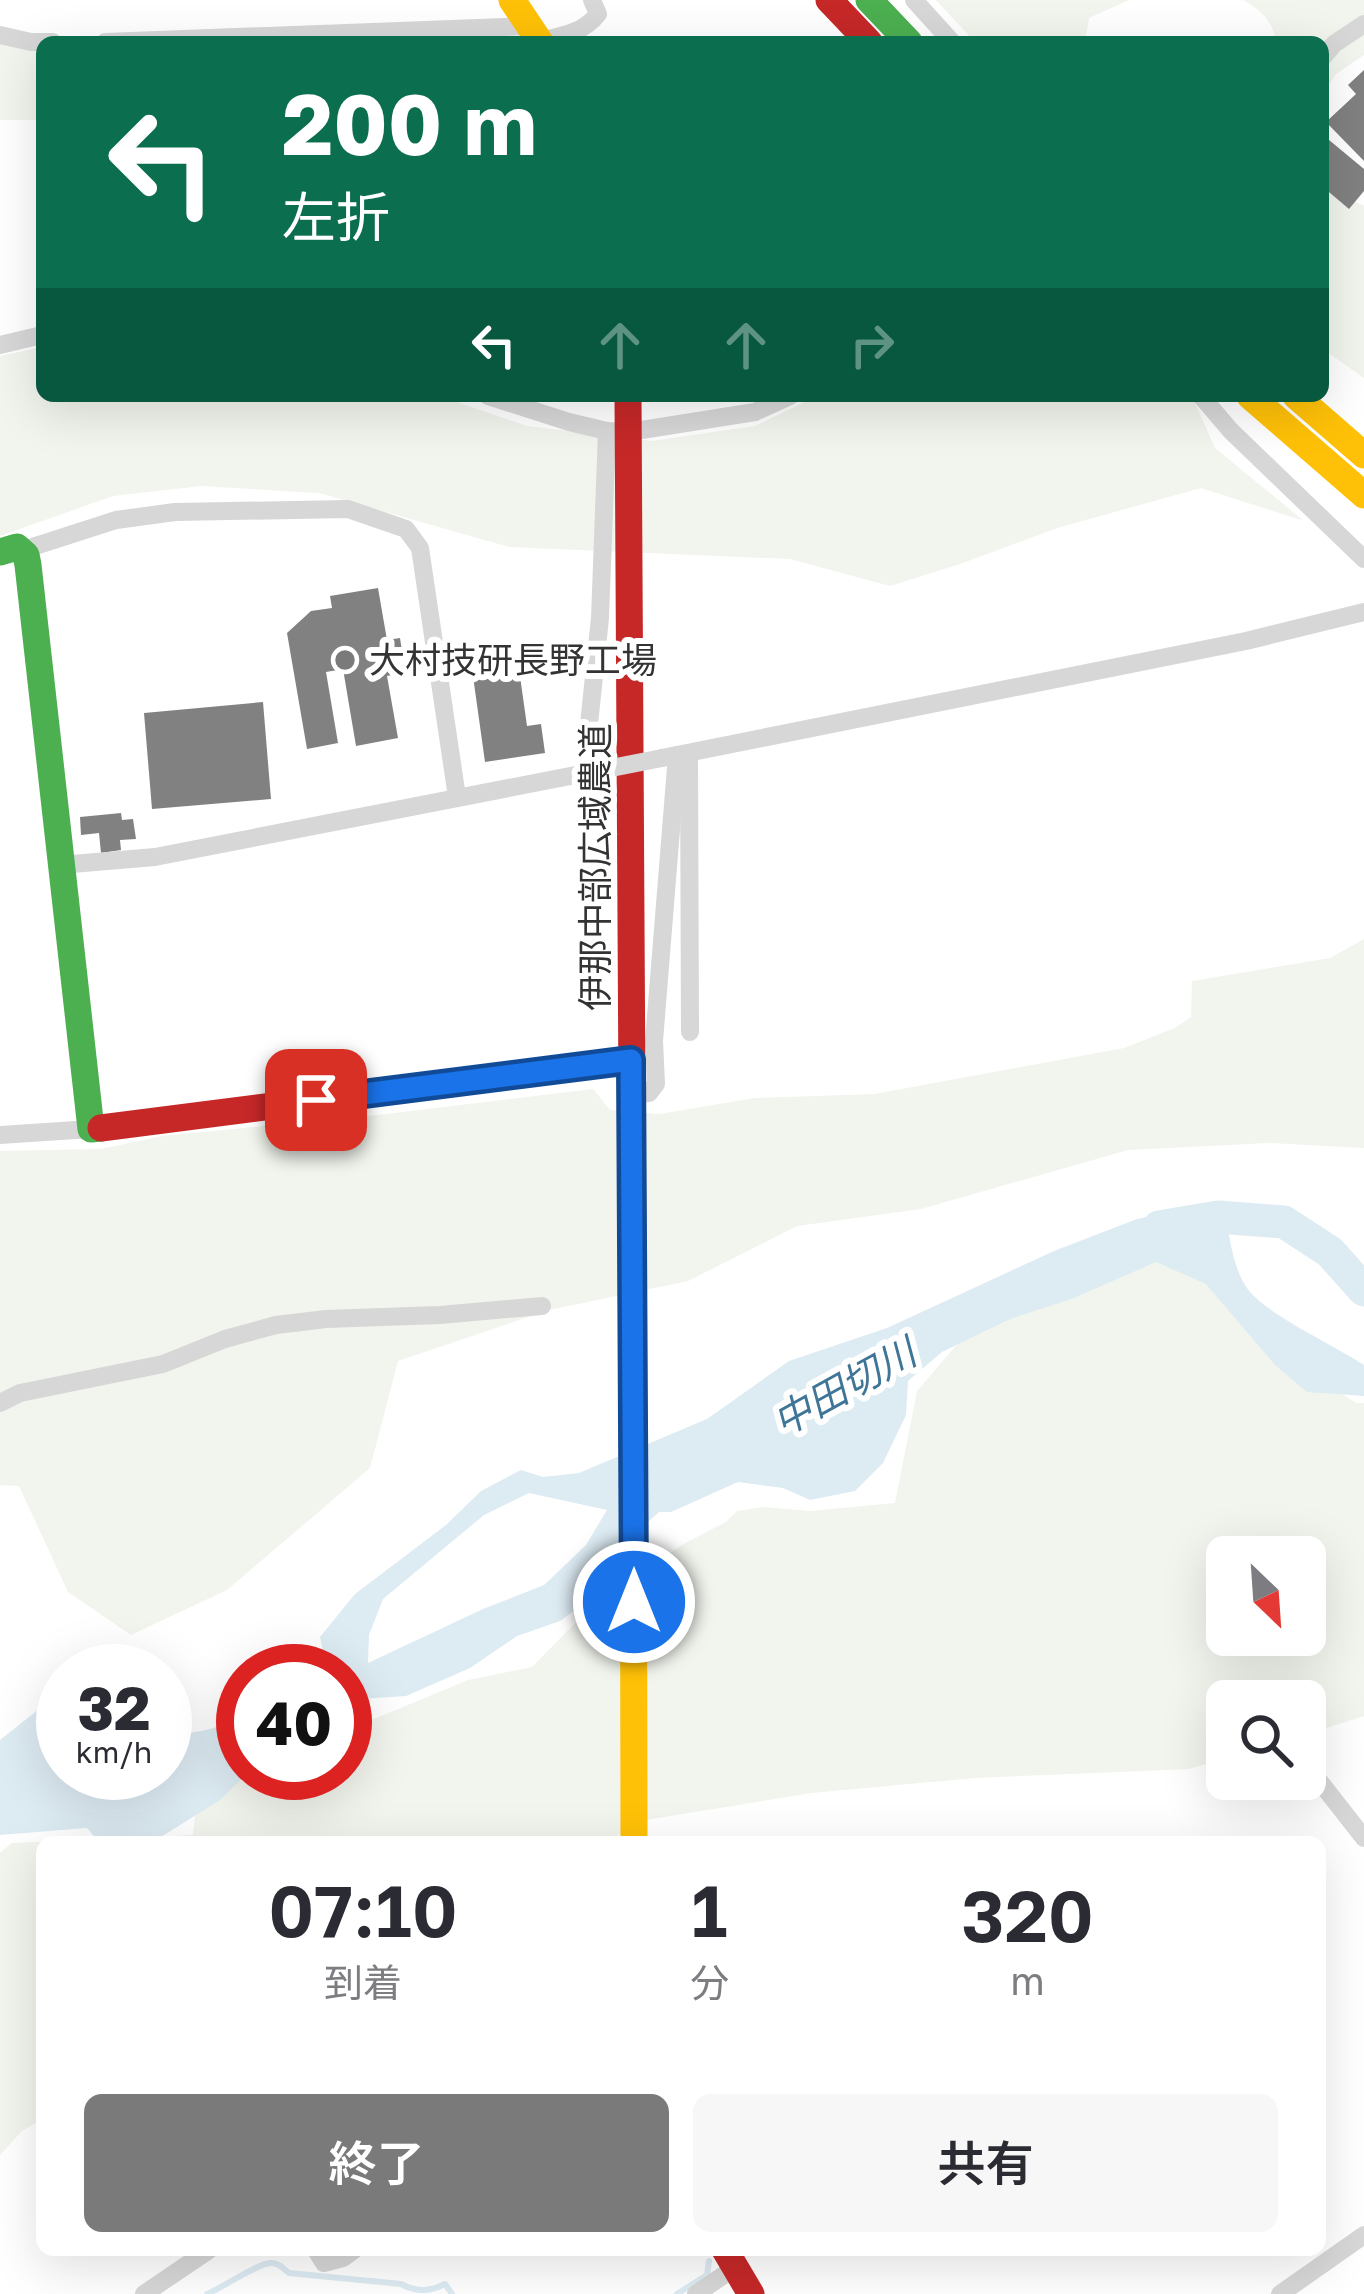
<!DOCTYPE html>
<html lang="ja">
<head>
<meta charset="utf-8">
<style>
	:root { --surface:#fff; --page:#f7f7f7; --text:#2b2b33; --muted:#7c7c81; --accent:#7a7a7a }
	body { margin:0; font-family:"Golos Text","Noto Sans JP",sans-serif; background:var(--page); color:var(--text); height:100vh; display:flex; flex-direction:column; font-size:45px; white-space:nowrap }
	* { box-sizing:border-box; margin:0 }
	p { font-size:39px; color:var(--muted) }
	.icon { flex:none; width:66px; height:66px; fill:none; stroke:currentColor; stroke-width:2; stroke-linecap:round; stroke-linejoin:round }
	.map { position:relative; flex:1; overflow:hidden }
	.sheet { position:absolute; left:36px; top:1836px; width:1290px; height:420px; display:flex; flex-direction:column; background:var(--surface); border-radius:18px; box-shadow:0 12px 48px #0002 }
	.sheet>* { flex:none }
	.banner { position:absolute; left:36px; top:36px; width:1293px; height:366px; border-radius:18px; box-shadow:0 12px 48px #0002; background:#0b6e4f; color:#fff; overflow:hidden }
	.needle { width:78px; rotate:155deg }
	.buttons { position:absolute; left:1206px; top:1536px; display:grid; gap:24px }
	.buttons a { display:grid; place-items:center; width:120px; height:120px; border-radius:18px; background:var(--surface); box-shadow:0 12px 48px #0002; font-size:60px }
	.speed { position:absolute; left:36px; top:1644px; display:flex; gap:24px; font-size:60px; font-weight:700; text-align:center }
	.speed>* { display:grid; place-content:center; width:156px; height:156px; border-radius:50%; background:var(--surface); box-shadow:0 12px 48px #0002; line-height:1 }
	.speed small { font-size:30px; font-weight:400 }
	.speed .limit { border:18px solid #d22; background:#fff; color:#111 }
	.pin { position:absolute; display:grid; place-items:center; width:102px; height:102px; color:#fff; margin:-51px; border-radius:24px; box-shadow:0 6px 18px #0006 }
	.me { position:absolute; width:132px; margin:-66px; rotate:0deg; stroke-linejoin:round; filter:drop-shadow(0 0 9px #0008) }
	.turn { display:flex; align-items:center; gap:42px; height:252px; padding:0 48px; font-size:54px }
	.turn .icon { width:156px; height:156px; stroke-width:2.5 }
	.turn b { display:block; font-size:84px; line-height:102px }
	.lanes { display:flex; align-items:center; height:114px; padding:0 48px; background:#0003; justify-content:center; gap:60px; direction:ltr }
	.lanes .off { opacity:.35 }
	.eta { display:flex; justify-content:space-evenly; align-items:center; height:204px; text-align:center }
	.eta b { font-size:72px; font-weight:600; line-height:84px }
	.button { display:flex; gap:24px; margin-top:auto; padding:24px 48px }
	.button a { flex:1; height:138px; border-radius:18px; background:var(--accent); color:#fff; font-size:48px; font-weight:600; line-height:138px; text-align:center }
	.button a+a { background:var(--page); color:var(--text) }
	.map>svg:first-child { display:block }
</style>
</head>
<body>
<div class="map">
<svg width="1364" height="2294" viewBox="0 0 1364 2294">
	<rect width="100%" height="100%" fill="#fff"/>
	<g fill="#f1f5ed" fill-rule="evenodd">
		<path d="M 936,0 L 1129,0 L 1089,18 L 1085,42 L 975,42 Z"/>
		<path d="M 1243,0 L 1364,0 L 1364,55 L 1336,74 L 1323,93 L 1323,42 L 1276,42 C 1273,21 1261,10 1243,0 Z"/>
		<path d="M 0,44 L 42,50 L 42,120 L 0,120 Z"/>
		<path d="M 1323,187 L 1364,206 L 1364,378 L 1323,349 Z"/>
		<path d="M 42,347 L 42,396 L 439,396 L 527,426 L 652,441 L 755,426 L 817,396 L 1192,396 L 1215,448 L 1304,521 L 1201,488 L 1057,528 L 960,564 L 890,586 L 790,559 L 509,547 L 319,493 L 201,486 L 113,496 L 0,536 L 0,356 Z"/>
		<path d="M 1364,939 L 1364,1148 L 1268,1143 L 1128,1150 L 921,1209 L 797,1226 L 688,1281 L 549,1310 L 398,1361 L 370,1468 L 227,1590 L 131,1635 L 68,1592 L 19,1486 L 0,1485 L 0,1151 L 101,1149 L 162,1136 L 378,1115 L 593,1089 L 610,1110 L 660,1114 L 755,1098 L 875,1094 L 1124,1048 L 1175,1028 L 1191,1017 L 1192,981 L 1330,958 Z"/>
		<path d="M 1158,1248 L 1224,1271 L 1304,1372 L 1357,1403 L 1364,1403 L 1364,1716 L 1305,1735 L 1305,1701 L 1227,1701 L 1227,1758 L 1189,1769 L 975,1778 L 811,1793 L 646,1820 L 606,1842 L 42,1842 L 42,2119 L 22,2131 L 0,2155 L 0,1853 L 12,1843 L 193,1835 L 197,1796 L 250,1773 L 345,1773 L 345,1731 L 468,1680 L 532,1667 L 588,1610 L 685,1543 L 726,1522 L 737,1511 L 764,1507 L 810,1511 L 895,1503 L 917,1391 L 978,1320 ZM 1227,1557 L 1305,1557 L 1305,1635 L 1227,1635 Z"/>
	</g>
	<g fill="#ddebf3" fill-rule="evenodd">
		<path d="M 1182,1210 L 1228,1229 C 1231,1249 1237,1277 1250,1292 C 1272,1317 1334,1345 1364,1365 L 1364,1396 L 1307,1392 L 1275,1365 L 1206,1284 L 1156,1262 L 1074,1298 L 1010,1319 L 942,1352 L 908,1381 L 906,1415 L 883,1463 L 855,1491 L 810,1500 L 783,1488 L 738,1482 L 671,1512 L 659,1512 L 612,1555 L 590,1599 L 560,1621 L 517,1636 L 470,1668 L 406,1696 L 360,1699 L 345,1712 L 345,1671 L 327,1671 L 320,1637 L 355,1594 L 446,1525 L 481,1491 L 521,1470 L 543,1477 L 579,1473 L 707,1419 L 789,1361 L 887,1328 L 1054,1251 L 1137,1219 ZM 529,1493 L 607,1510 L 586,1545 L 544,1585 L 483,1609 L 368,1663 L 369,1635 L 383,1599 L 484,1515 Z"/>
		<path d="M 63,1690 L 63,1773 L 165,1773 L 165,1732 C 190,1737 219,1727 243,1718 L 243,1773 L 248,1773 L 220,1800 L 153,1842 L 99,1842 L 87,1828 L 0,1835 L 0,1740 Z"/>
	</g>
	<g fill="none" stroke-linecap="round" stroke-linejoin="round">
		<g stroke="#ddebf3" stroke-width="6">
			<path d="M 207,2294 C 222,2288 261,2261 272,2263 C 280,2264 283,2268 289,2273 L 401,2284 C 416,2292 429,2292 445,2284 L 452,2294"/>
			<path d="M 677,2294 L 707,2275 L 709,2261"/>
		</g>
		<path stroke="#ddebf3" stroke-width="33" d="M 1159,1227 L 1218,1217 L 1284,1222 L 1330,1252 L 1364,1290"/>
	</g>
	<g fill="#818181">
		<path d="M 1364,70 L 1364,161 L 1326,122 L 1356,94 L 1348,85 Z"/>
		<path d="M 1323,135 L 1364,169 L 1364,191 L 1349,209 L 1323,187 Z"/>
		<path d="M 378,588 L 387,640 L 400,638 L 402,651 L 397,651 L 401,673 L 387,676 L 398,738 L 356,746 L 343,669 L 326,672 L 338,743 L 307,749 L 287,633 L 311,611 L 332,608 L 330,596 Z"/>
		<path d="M 518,662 L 527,726 L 541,724 L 545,753 L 485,762 L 472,669 Z"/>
		<path d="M 263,702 L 271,799 L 152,809 L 144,713 Z"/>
		<path d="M 121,813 L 122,820 L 133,819 L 136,839 L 120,840 L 121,850 L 101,853 L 99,833 L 81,835 L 80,817 Z"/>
	</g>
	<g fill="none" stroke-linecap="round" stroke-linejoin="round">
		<g stroke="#d7d7d7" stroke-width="18">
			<path d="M 914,0 L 952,42"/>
			<path d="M 0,35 L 31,42 L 53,42"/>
			<path d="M 540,41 C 562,36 583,33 598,14 L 592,0"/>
			<path d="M 105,42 L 530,26"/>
			<path d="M 1323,57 L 1334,44 L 1364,24"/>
			<path d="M 0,345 L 42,335"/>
			<path d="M 488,396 L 569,422 L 607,431 L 629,432 L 755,412 L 790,396"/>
			<path d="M 1201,396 L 1231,431 L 1364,559"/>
			<path d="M 23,550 L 116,520 L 175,512 L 348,509 L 406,529 L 420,548 L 457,797"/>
			<path d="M 689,753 L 690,1032"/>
			<path d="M 662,758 L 1246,641 L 1364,612"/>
			<path d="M 584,773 L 600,618 L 607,431"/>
			<path d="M 60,865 L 155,857 L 596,771"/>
			<path d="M 631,1095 L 649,1093 L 656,1084 L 654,1041 L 677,755"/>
			<path d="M 0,1135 L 91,1129"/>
			<path d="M 0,1403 L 20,1393 L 163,1364 L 225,1339 L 276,1325 L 326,1319 L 440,1315 L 542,1306"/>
			<path d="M 1320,1782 L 1364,1838"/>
			<path d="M 316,2250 L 324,2263 L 343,2258 L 354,2250"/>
			<path d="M 144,2294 L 209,2250"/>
			<path d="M 696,2294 L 734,2268"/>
			<path d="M 1280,2294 L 1364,2235"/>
		</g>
		<g stroke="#4caf50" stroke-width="27">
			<path d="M 869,0 L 909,42"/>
			<path d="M 0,552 L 17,547 L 26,555 L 28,565 L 91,1129 L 101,1128"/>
		</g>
		<g stroke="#ffc107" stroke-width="27">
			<path d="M 512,0 L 540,42"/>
			<path d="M 1250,396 L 1364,495"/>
			<path d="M 1296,396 L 1364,455"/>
			<path d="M 633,1273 L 634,1842"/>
		</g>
		<g stroke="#c62828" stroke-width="27">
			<path d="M 829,0 L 869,42"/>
			<path d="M 628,396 L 633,1273"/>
			<path d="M 101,1128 L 631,1060"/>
			<path d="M 725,2250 L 751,2294"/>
		</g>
		<path stroke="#d7d7d7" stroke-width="18" d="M 596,771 L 662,758"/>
	</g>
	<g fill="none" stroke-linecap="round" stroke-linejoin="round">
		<defs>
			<path id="route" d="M 316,1100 L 631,1060 L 634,1602"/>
		</defs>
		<use href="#route" stroke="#114b97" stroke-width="30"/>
		<use href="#route" stroke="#1a73e8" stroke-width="21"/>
	</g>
	<circle fill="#7a7a7a" stroke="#fff" stroke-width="4.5" cx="345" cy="660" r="12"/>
	<g text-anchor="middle" stroke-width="12" stroke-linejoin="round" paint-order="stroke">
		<g font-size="36" fill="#333" stroke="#fff" text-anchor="start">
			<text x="369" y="673">大村技研長野工場</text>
		</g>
		<g font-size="36" fill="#333" stroke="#fff">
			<text transform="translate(595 867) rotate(-90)" y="13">伊那中部広域農道</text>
		</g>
		<g font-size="39" font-style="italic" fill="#3f7597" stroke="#fff">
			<text transform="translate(844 1387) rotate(-29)" y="14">中田切川</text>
		</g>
	</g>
</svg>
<div class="buttons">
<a><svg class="needle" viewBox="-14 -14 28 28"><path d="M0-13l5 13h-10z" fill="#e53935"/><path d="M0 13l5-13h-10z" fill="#7c7c81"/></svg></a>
<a><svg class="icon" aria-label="search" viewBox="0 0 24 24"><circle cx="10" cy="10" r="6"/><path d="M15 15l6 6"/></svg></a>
</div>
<div class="speed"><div>32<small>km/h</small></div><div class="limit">40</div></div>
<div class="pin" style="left:316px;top:1100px;background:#d93025"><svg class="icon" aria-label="arrive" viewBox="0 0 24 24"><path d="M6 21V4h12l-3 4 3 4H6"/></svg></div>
<svg class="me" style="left:634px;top:1602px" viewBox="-20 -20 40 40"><circle r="17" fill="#1a73e8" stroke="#fff" stroke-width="3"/><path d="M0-11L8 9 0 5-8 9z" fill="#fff"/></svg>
<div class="banner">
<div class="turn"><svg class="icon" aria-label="left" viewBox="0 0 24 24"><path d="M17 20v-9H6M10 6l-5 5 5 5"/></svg><div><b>200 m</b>左折</div></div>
<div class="lanes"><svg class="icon" aria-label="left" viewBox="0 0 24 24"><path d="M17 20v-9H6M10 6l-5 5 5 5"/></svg><svg class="icon off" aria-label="ahead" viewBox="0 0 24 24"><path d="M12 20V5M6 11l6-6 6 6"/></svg><svg class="icon off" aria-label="ahead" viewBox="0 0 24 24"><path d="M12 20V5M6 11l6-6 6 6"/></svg><svg class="icon off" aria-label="right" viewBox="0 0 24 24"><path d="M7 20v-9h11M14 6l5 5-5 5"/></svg></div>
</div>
<section class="sheet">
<div class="eta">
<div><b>07:10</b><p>到着</p></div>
<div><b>1</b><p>分</p></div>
<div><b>320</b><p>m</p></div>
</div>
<div class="button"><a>終了</a><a>共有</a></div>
</section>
</div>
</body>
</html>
